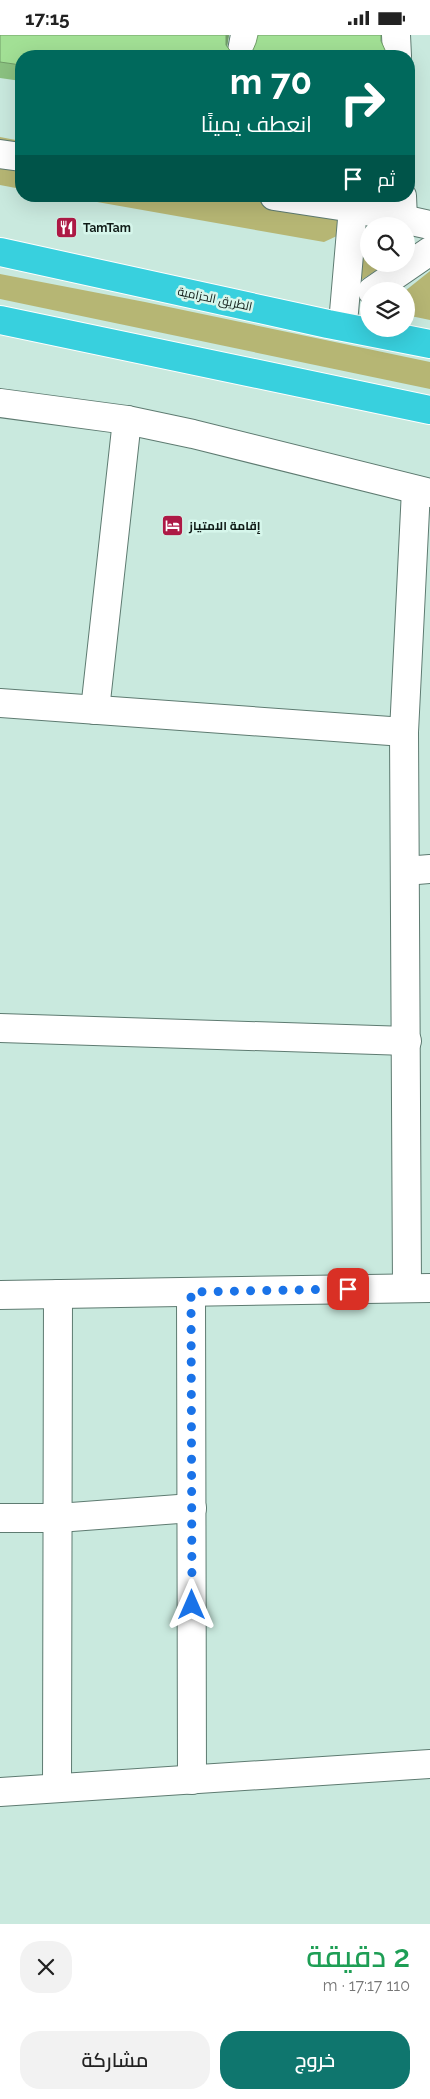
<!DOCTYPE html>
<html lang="ar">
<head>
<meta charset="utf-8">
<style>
	:root { --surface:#fff; --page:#f2f2f2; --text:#222; --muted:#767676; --accent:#0f766e }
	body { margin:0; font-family:Raleway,Cairo,sans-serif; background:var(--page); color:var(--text); direction:rtl; height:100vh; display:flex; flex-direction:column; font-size:19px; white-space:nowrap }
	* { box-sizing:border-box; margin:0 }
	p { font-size:16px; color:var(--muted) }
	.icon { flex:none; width:28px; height:28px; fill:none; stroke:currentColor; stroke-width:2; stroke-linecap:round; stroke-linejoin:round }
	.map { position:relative; height:1889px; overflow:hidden; direction:ltr }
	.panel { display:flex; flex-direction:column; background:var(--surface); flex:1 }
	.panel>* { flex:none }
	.top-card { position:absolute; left:15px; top:15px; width:400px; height:152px; border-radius:20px; box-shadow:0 5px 20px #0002; direction:rtl; background:#00695c; color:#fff; overflow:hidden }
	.fabs { position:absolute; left:360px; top:182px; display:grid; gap:10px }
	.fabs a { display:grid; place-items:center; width:55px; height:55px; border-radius:50%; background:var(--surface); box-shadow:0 5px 20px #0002; font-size:25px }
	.pin { position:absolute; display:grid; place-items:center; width:42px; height:42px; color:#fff; margin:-21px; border-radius:10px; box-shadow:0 2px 8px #0006 }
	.me { position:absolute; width:55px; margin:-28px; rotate:0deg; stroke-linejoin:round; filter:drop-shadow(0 0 4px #0008) }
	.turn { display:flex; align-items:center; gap:18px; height:105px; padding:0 20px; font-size:22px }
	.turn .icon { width:65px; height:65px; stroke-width:2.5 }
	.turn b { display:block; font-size:35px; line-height:42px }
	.then { display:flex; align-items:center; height:48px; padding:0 20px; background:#0003; gap:10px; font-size:19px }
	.round { display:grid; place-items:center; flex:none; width:52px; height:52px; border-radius:20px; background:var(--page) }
	.head { display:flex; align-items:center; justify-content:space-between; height:85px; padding:0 20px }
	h1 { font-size:30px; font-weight:600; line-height:38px; color:#1e9e55 }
	.button { display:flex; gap:10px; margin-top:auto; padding:10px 20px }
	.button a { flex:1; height:58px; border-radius:20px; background:var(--accent); color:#fff; font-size:20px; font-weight:600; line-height:58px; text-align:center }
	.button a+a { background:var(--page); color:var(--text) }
	.status { display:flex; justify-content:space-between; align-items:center; height:35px; padding:0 25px; background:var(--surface); direction:ltr }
	.status svg { height:14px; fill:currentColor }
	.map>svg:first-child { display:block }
</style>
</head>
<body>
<div class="status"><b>17:15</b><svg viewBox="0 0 49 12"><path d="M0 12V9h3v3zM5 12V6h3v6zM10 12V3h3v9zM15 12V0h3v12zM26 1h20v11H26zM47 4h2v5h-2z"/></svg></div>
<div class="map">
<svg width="430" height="1889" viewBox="0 0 430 1889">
	<rect width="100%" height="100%" fill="#c9e9de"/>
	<g fill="#b6b674">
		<path d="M 0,102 L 21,106 L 21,154 L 0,150 Z"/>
		<path d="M 63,161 L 313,161 L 354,193 L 324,207 Z"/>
		<path d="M 358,200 L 369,200 L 369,229 L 386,229 L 355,249 Z"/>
		<path d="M 430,236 L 430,285 L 406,280 L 406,256 L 405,256 Z"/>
		<path d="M 0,239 L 145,267 L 430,327 L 430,354 L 0,264 Z"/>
	</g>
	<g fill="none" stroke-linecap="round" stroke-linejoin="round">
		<defs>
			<g id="street">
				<path d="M 396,0 L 397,21"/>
				<path d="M 241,21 L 245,0"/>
				<path d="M 0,119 L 21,122"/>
				<path d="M 274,161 L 353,173 L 430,190"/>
				<path d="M 402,161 L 403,184"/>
				<path d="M 372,256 L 430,216"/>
				<path d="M 344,277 L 353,173"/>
				<path d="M 0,368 L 127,385 L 193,399 L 430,458"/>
				<path d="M 0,668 L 404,697"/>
				<path d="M 95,675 L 127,385"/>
				<path d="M 405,836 L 430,834"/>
				<path d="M 0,993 L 407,1006"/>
				<path d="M 407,1253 L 404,697 L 416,455"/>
				<path d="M 191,1257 L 192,1745"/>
				<path d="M 0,1260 L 430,1253"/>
				<path d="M 0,1483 L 58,1483 L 192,1473"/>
				<path d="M 57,1753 L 58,1259"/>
				<path d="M 0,1757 L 430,1729"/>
			</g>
			<g id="highway">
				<path d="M 0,217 L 328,289 L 430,309"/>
				<path d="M 0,285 L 430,375"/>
			</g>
		</defs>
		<use href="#street" stroke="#5e7b71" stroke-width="30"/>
		<use href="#highway" stroke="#fff" stroke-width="30"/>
		<use href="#street" stroke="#fff" stroke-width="28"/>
		<use href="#highway" stroke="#38d0de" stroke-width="28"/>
	</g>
	<path fill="#8bc180" d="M 0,0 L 229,0 L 227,11 L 231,17 L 238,20 L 381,6 L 385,21 L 21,21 L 21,46 L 0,43 Z"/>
	<path fill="#719d68" d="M 226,0 L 229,0 L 226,18 Z"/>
	<path fill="#a2e095" stroke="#719d68" d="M 0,0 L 226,0 L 226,10 L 231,17 L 238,20 L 247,19 L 253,15 L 256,8 L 258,0 L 381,0 L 381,6 L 385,15 L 384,21 L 21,21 L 21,30 L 0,27 Z"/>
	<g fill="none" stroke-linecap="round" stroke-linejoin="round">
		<path stroke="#1a73e8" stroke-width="9" stroke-dasharray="0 16.2" d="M 192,1570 L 191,1257 L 348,1254"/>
	</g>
	<defs>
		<symbol id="restaurant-square" viewBox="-11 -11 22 22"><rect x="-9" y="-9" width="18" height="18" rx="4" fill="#ad1945" stroke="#d6f6eb"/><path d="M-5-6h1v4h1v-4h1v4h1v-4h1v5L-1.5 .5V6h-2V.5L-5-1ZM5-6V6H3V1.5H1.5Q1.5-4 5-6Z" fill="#fff"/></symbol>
		<symbol id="hotel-square" viewBox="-11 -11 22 22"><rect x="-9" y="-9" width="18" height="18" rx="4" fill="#ad1945" stroke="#d6f6eb"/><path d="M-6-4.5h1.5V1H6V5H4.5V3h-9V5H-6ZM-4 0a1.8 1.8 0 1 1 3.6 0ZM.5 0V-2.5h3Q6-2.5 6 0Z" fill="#fff"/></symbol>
	</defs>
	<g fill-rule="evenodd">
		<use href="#restaurant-square" x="54" y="180" width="25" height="25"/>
		<use href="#hotel-square" x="160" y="478" width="25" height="25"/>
	</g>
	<g text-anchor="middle" stroke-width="5" stroke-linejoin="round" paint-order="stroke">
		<g font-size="12" font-weight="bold" fill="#101b17" stroke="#d6f6eb" text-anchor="start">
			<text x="83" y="197">TamTam</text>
			<text x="189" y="495">إقامة الامتياز</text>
		</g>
		<g font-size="12" fill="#101b17" stroke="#d6f6eb">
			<text transform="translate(215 264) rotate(12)" y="4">الطريق الحزامية</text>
		</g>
	</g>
</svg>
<div class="fabs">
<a><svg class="icon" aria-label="search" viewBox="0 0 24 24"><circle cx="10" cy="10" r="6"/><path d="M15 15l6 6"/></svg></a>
<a><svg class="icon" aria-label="layers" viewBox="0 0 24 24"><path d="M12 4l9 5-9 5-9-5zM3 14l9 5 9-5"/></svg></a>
</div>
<div class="pin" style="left:348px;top:1254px;background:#d93025"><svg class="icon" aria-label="arrive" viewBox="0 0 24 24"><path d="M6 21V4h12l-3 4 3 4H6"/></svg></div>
<svg class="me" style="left:192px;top:1570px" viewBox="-20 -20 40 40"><path d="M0-17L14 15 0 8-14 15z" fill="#1a73e8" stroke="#fff" stroke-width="4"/></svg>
<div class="top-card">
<div class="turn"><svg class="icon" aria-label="right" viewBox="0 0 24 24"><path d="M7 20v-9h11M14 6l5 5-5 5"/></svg><div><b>70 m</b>انعطف يمينًا</div></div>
<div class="then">ثم<svg class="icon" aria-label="arrive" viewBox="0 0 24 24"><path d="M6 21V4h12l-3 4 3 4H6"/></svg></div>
</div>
</div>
<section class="panel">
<div class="head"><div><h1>2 دقيقة</h1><p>110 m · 17:17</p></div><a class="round"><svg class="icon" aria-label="close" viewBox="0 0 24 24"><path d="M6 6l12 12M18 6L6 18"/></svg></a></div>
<div class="button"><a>خروج</a><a>مشاركة</a></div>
</section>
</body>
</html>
